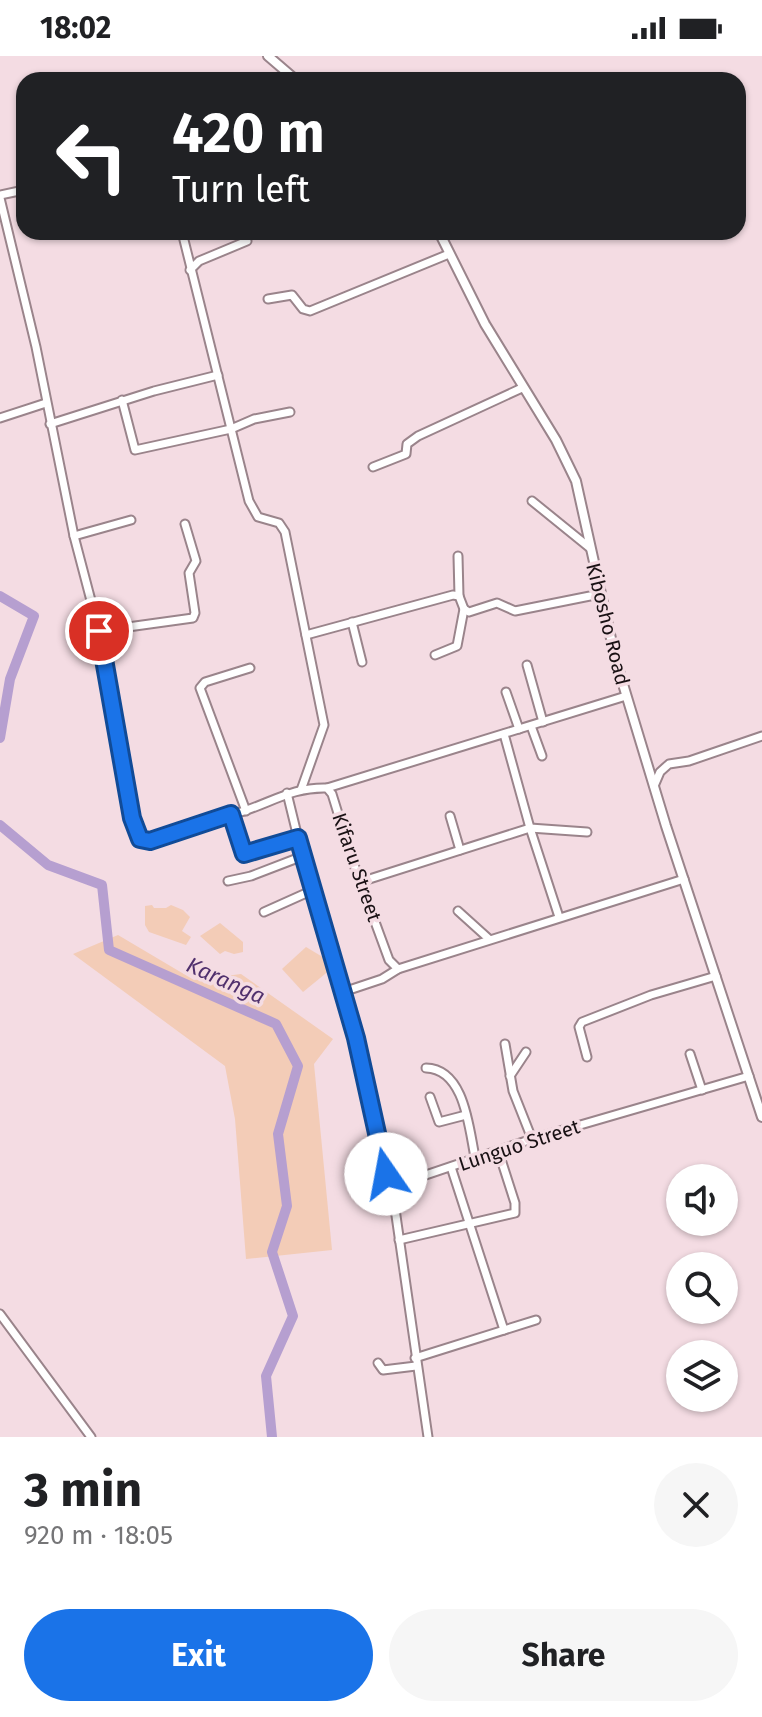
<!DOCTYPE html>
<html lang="en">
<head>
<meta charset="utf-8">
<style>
	:root { --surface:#fff; --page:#f6f6f6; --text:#202124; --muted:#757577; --accent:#1a73e8 }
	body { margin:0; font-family:"Fira Sans",sans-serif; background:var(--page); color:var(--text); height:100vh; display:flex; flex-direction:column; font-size:30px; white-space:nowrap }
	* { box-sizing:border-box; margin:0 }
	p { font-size:26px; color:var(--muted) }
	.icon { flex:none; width:44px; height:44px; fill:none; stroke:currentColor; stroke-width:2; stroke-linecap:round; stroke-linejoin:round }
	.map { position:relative; height:1381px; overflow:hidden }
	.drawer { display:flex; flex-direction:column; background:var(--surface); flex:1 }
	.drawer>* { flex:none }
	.guide { position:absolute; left:16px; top:16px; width:730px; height:168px; border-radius:24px; box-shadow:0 2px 6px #0004; background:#202124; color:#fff; overflow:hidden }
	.tools { position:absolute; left:666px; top:1108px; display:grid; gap:16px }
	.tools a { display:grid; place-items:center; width:72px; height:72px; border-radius:50%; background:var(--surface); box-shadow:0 2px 6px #0004; font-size:40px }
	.pin { position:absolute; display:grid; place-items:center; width:68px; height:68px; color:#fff; margin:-34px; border:4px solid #fff; border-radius:50%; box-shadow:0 2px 8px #0007 }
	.me { position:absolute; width:88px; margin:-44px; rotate:348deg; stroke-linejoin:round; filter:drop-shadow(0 0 6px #0008) }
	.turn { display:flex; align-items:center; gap:28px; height:168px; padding:0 24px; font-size:36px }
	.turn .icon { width:104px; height:104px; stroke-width:2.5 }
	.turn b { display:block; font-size:56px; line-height:68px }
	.round { display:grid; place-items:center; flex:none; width:84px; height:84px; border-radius:42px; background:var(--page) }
	.headline { display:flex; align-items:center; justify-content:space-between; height:136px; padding:0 24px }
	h1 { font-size:48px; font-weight:700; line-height:60px }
	.cta { display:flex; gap:16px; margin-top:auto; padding:16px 24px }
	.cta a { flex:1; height:92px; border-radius:48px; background:var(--accent); color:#fff; font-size:32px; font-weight:700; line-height:92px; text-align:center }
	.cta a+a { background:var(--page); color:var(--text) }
	.status { display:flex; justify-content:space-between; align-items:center; height:56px; padding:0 40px; background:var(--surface); direction:ltr }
	.status svg { height:22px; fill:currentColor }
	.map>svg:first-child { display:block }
</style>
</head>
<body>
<div class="status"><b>18:02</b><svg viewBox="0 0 49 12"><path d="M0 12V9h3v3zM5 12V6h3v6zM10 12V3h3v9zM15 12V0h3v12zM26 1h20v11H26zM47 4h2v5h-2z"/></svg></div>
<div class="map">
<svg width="762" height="1381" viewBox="0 0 762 1381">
	<rect width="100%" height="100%" fill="#f4dce3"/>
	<g fill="#f3ccb7">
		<path d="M 152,849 L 154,852 L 166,852 L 171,849 L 183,854 L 190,861 L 182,875 L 191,881 L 186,889 L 149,876 L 145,869 L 145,850 Z"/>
		<path d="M 220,867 L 243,886 L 243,896 L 234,898 L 225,895 L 220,898 L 200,880 Z"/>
		<path d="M 118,879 L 194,924 L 241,918 L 333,983 L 314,1008 L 332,1194 L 246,1203 L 235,1063 L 225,1010 L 73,898 Z"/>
		<path d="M 306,891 L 336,909 L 303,936 L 282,913 Z"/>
	</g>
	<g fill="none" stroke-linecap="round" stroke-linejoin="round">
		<g stroke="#b69fd0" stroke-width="10">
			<path d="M 0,540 L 34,560 L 10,623 L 0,682"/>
			<path d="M 0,769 L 48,809 L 102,829 L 109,894 L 276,968 L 298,1010 L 278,1078 L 287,1150 L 272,1196 L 293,1260 L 266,1320 L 272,1381"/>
		</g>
		<defs>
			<g id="minor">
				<path d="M 0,139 L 24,134"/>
				<path d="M 0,142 L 36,291 L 74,480 L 99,575 L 132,762 C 135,775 139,788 155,784 C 184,774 214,765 244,755 C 274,745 294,731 327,732 L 332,738 L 353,806 L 389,904 L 398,913 L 684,823"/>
				<path d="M 182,176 L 249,445 L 258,461 L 279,467 L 285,476 L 324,669 L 301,734"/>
				<path d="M 190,214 L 199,205 L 247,185"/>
				<path d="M 268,243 L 292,239 L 303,253 L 310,255 L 449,198"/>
				<path d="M 122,344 L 135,394 L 231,373 L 254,363 L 290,356"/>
				<path d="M 0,362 L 46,347"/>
				<path d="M 50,368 L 154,335 L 218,319"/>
				<path d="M 373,411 L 406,398 L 407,388 L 418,380 L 522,332"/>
				<path d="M 532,445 L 590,492"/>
				<path d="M 74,480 L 131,464"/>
				<path d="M 458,500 L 459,540"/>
				<path d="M 352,566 L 362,606"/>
				<path d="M 99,575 L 193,562 L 195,557 L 189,517 L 196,505 L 185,468"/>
				<path d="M 306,579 L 453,539 L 459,540 L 464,553 L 469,556 L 497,547 L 515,555 L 600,538"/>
				<path d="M 435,599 L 457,590 L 464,553"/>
				<path d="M 527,609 L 543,666"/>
				<path d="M 506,636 L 519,673"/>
				<path d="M 531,670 L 542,700"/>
				<path d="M 504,678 L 530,772 L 559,861"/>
				<path d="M 654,730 L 660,716 L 669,708 L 689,705 L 762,680"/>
				<path d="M 327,732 L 626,640"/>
				<path d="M 287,737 L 298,782"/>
				<path d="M 246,755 L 200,632 L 205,626 L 250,612"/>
				<path d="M 231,758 L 244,798 L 298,782 L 356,982 L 388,1122 L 394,1132"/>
				<path d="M 450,760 L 460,794"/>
				<path d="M 228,825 L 251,820 L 303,800"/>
				<path d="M 360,826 L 530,772 L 587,776"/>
				<path d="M 458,855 L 489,883"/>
				<path d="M 264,856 L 313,834"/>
				<path d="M 343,936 L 382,923 L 398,913"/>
				<path d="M 505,988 L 513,1035 L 532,1083"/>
				<path d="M 690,998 L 702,1034"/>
				<path d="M 587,1001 L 579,971 L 582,966 L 651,939 L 716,920"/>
				<path d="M 426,1012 C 465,1013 469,1073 475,1101"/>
				<path d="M 510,1020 L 526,996"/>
				<path d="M 430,1041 L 439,1066 L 466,1059"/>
				<path d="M 451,1111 L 504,1274"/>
				<path d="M 399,1184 L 515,1157 L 515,1147 L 498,1094"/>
				<path d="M 0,1258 L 91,1381"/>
				<path d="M 415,1302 L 536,1264"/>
				<path d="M 378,1307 L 383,1314 L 416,1310"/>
				<path d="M 428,1381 L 393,1139 L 394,1132 L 405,1126 L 532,1083 L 749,1020"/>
			</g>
			<g id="major">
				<path d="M 268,0 L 296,24"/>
				<path d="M 439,176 L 485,268 L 556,384 L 576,425 L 616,605 L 666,770 L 762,1061"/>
			</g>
		</defs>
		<use href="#minor" stroke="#9a848b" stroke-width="11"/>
		<use href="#major" stroke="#9a848b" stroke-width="12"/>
		<use href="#minor" stroke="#fff" stroke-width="7"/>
		<use href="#major" stroke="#fff" stroke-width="8"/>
	</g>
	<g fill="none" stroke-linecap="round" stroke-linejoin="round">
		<defs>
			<path id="route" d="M 99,575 L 132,762 L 140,783 L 150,785 L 231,758 L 244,798 L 298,782 L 356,982 L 386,1118"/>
		</defs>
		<use href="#route" stroke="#114b97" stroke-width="20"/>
		<use href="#route" stroke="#1a73e8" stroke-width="14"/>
	</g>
	<g text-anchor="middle" stroke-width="7" stroke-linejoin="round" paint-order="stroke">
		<g font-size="20" fill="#191114" stroke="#f4dce3">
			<text transform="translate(608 568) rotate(76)" y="7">Kibosho Road</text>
			<text transform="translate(357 811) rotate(71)" y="7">Kifaru Street</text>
			<text transform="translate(519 1089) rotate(-18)" y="7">Lunguo Street</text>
		</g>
		<g font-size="22" font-style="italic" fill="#50306d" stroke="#f4dce3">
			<text transform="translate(226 924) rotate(24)" y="8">Karanga</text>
		</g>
	</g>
</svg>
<div class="tools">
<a><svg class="icon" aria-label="sound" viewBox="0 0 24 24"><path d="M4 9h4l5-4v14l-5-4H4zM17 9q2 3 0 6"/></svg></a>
<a><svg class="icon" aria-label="search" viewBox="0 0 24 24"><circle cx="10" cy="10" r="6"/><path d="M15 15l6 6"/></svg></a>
<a><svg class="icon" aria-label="layers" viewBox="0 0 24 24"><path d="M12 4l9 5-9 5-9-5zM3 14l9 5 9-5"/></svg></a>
</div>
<div class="pin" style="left:99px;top:575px;background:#d93025"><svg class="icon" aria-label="arrive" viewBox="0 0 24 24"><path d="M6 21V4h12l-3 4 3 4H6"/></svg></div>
<svg class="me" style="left:386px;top:1118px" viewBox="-20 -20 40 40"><circle r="19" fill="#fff"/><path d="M0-13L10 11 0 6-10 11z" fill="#1a73e8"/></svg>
<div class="guide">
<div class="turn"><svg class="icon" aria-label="left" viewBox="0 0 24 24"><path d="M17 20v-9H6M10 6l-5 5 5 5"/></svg><div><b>420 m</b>Turn left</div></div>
</div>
</div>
<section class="drawer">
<div class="headline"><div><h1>3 min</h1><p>920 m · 18:05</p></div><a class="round"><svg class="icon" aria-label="close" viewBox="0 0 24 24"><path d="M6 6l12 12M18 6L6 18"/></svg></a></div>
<div class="cta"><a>Exit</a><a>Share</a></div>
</section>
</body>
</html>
